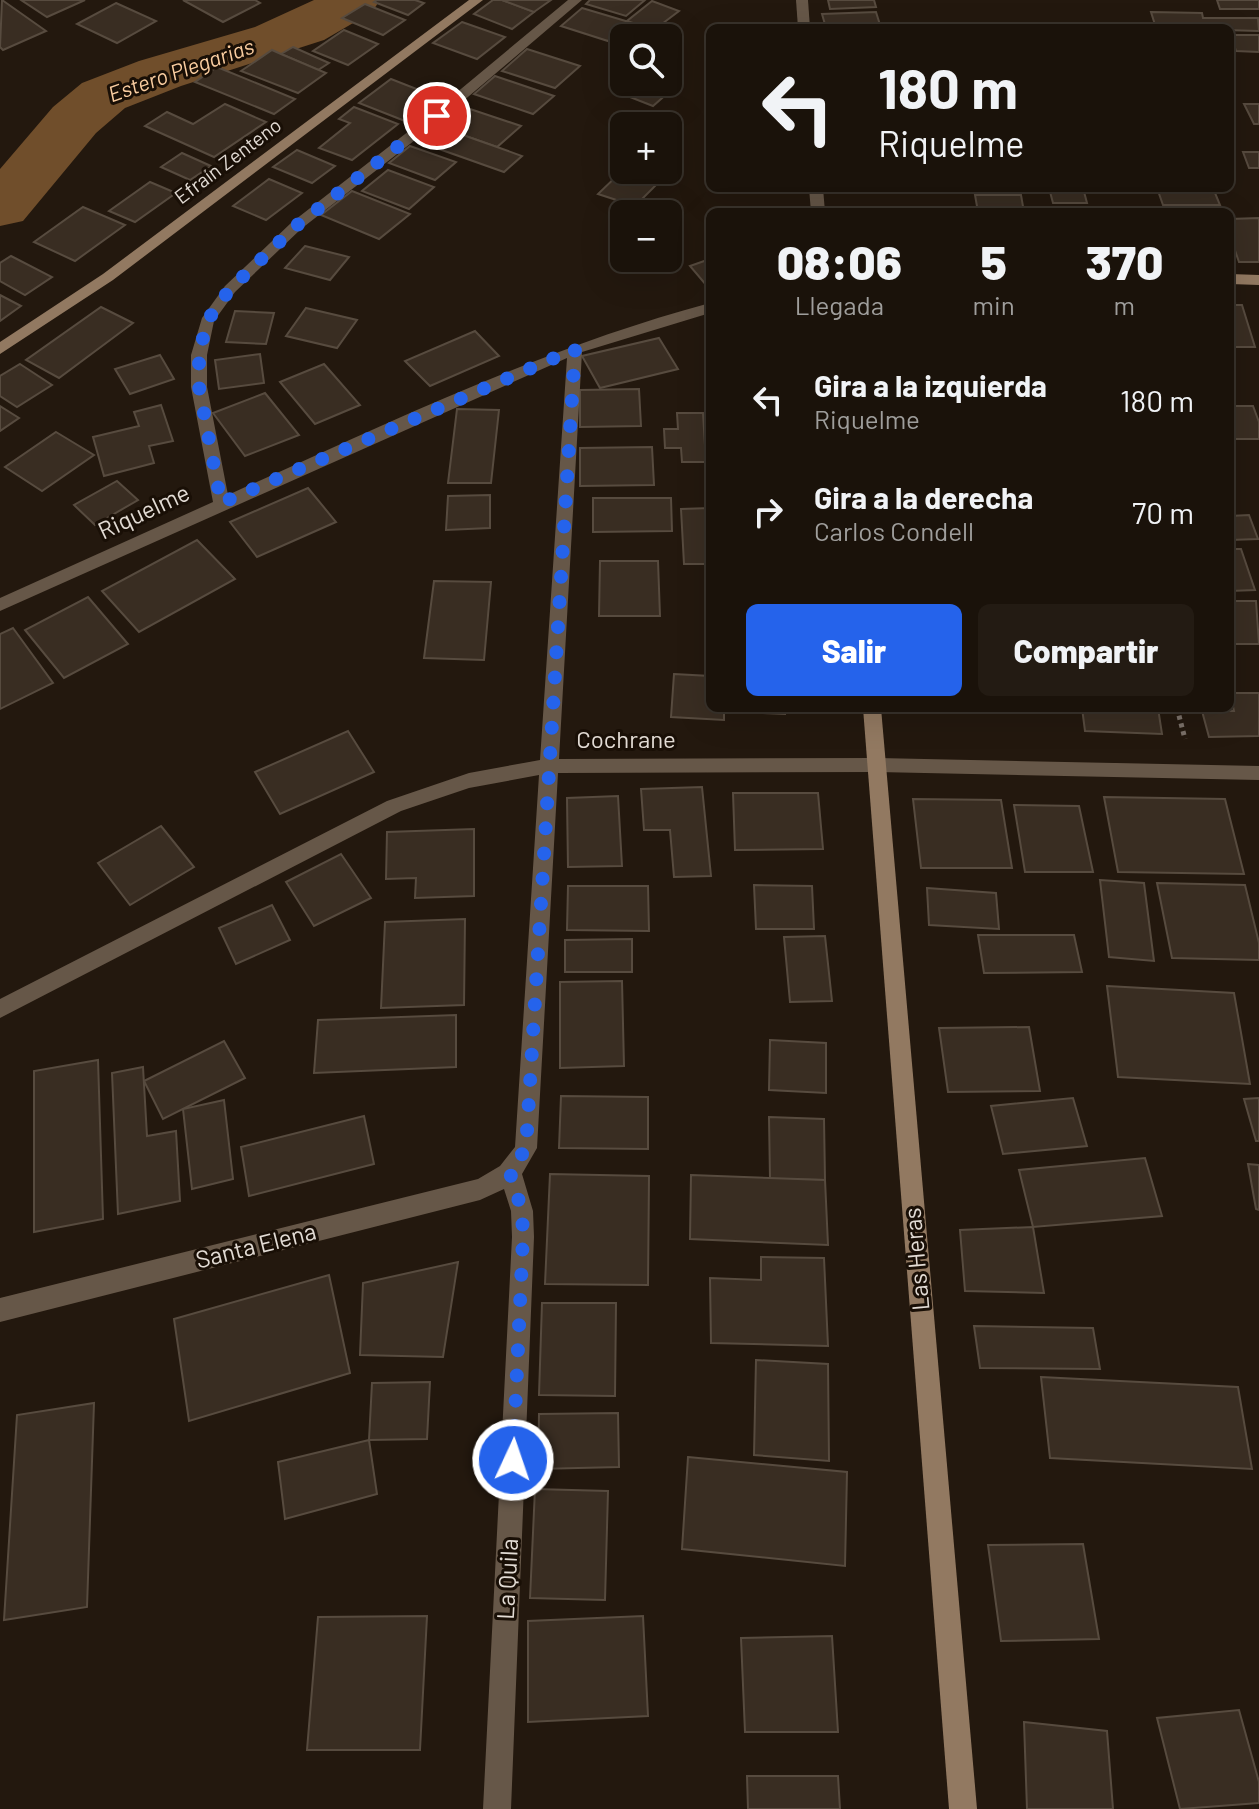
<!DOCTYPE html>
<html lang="es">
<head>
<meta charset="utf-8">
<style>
	:root { --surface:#1a120a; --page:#231b13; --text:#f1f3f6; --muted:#9f9e9c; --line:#38322b; --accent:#2563eb }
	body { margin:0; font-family:Barlow,sans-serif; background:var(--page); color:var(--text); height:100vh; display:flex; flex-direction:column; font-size:30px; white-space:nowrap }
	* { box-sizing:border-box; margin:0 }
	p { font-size:26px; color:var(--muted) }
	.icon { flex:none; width:44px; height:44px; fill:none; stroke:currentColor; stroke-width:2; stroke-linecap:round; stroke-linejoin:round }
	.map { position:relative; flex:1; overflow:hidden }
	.drawer { position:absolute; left:706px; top:208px; width:528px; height:504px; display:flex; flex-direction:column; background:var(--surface); border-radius:12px; box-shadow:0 8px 32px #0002,0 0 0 2px var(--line) }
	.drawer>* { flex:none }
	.hud { position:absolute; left:706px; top:24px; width:528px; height:168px; border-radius:12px; box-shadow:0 8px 32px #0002,0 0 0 2px var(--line); background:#1a120a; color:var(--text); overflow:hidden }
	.controls { position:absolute; left:610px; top:24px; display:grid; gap:16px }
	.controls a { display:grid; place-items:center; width:72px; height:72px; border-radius:12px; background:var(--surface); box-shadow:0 8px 32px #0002,0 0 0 2px var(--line); font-size:40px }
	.pin { position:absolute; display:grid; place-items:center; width:68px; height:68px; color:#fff; margin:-34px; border:4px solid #fff; border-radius:50%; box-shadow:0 2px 8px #0007 }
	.me { position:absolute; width:88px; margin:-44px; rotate:3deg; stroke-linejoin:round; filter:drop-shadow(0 0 6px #0008) }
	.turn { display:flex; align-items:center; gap:28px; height:168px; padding:0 40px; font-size:36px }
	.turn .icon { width:104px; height:104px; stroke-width:2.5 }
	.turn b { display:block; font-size:56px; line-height:68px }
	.eta { display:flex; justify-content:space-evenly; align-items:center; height:136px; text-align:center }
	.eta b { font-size:48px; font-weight:800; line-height:56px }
	.action { display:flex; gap:16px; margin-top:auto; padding:16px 40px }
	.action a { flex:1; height:92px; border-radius:12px; background:var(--accent); color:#fff; font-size:32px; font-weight:800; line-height:92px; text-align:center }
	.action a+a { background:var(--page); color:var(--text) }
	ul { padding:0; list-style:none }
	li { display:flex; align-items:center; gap:24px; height:112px; padding:0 40px }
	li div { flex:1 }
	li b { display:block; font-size:30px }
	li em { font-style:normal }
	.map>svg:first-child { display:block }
</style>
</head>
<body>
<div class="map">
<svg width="1259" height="1809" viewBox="0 0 1259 1809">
	<rect width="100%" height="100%" fill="#23180e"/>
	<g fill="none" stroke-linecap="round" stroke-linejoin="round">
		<path fill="#704e2b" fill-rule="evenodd" d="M 314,0 L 380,0 L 372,12 L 324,40 L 181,86 L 125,108 L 96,133 L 23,221 L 0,226 L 0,169 L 53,107 L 82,83 L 139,61 L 255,27 Z"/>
	</g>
	<g fill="#392d22" stroke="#574b3f" stroke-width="2">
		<path d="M 2,0 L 46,31 L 3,50 L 0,47 Z"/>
		<path d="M 21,0 L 85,0 L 47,17 Z"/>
		<path d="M 183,0 L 255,0 L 260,3 L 223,22 Z"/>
		<path d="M 377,0 L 415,0 L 424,3 L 408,15 L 374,2 Z"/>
		<path d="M 493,0 L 502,0 L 534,12 L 512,29 L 474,14 Z"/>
		<path d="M 502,0 L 551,0 L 534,12 Z"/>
		<path d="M 590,0 L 645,0 L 626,16 L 586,4 Z"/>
		<path d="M 828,0 L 874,0 L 876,7 L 830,9 Z"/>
		<path d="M 1217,0 L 1259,0 L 1259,9 L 1220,9 Z"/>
		<path d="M 652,1 L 679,11 L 654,30 L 627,21 Z"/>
		<path d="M 116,3 L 156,21 L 117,43 L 77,24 Z"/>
		<path d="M 365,4 L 405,20 L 383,35 L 342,18 Z"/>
		<path d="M 582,8 L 629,22 L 608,41 L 561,26 Z"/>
		<path d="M 876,12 L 881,28 L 826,28 L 822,14 Z"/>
		<path d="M 1151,12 L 1202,13 L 1203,18 L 1258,18 L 1259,31 L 1156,28 Z"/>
		<path d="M 462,22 L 505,37 L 477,59 L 433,43 Z"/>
		<path d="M 344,30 L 378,44 L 348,65 L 313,51 Z"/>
		<path d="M 1231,35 L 1259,35 L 1259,52 L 1236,51 Z"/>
		<path d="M 293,47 L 329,63 L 318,70 L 281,54 Z"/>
		<path d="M 527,49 L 580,66 L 555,88 L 502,71 Z"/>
		<path d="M 272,50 L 281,54 L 326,73 L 298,93 L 241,71 Z"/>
		<path d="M 217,67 L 295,99 L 274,114 L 195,82 Z"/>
		<path d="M 495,76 L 554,96 L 533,114 L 474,94 Z"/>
		<path d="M 391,79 L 437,97 L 405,121 L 359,103 Z"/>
		<path d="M 629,82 L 668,82 L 677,85 L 653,106 L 617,92 Z"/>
		<path d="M 225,104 L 266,122 L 214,157 L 145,126 L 167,112 L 193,124 Z"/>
		<path d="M 1244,104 L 1259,104 L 1259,124 L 1254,124 Z"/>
		<path d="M 354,107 L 398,124 L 352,160 L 319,148 L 350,123 L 339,119 Z"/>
		<path d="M 467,108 L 521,126 L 497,147 L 443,128 Z"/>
		<path d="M 443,128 L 497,147 L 522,156 L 504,172 L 425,144 Z"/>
		<path d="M 410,146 L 456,162 L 435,180 L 389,163 Z"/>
		<path d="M 297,150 L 335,166 L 312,183 L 273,167 Z"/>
		<path d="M 1243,152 L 1259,152 L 1259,168 L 1249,168 Z"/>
		<path d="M 182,153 L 211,166 L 190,180 L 161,167 Z"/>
		<path d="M 624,169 L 648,170 L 665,176 L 635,206 L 598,194 Z"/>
		<path d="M 388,170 L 434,187 L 409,209 L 362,191 Z"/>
		<path d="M 269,179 L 302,193 L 266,220 L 233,206 Z"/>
		<path d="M 150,182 L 176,193 L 135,222 L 109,211 Z"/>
		<path d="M 1049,188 L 1083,188 L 1087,203 L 1053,203 Z"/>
		<path d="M 1157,188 L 1213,188 L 1220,205 L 1163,205 Z"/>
		<path d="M 352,191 L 410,214 L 379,239 L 321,215 Z"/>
		<path d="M 975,195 L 1021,195 L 1024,212 L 978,212 Z"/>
		<path d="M 83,207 L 125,225 L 75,261 L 34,242 Z"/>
		<path d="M 1259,218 L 1259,262 L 1239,262 L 1230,236 L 1230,219 Z"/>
		<path d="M 305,246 L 349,257 L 330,280 L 285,268 Z"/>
		<path d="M 11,256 L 52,277 L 25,295 L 0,281 L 0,263 Z"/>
		<path d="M 710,259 L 710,285 L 707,286 L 690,266 Z"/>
		<path d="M 0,295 L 21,306 L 0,321 Z"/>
		<path d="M 1230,305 L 1242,305 L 1255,347 L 1230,347 Z"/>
		<path d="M 101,307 L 133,323 L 59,378 L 26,360 Z"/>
		<path d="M 306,308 L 357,320 L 337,348 L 286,336 Z"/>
		<path d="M 235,311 L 274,313 L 266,344 L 226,342 Z"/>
		<path d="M 475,331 L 499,356 L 430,386 L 405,361 Z"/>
		<path d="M 659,338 L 678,369 L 600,388 L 582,356 Z"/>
		<path d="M 260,354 L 264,383 L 219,389 L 215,360 Z"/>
		<path d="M 160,355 L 174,379 L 130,394 L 115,369 Z"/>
		<path d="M 20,364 L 52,385 L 17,407 L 0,396 L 0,376 Z"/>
		<path d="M 324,364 L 360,405 L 315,424 L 280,382 Z"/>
		<path d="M 639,389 L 641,426 L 580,427 L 580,390 Z"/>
		<path d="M 265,393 L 299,435 L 245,456 L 213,413 Z"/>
		<path d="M 161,405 L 173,441 L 149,446 L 154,463 L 104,476 L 93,437 L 139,426 L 134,412 Z"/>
		<path d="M 0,406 L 19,418 L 0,431 Z"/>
		<path d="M 1230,406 L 1253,406 L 1259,422 L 1259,439 L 1230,439 Z"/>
		<path d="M 457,409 L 499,410 L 491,483 L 448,483 Z"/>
		<path d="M 677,413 L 703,413 L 706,462 L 682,462 L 681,448 L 665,448 L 664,429 L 678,429 Z"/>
		<path d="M 56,432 L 94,455 L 42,491 L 5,467 Z"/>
		<path d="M 652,447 L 654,485 L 580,486 L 580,448 Z"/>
		<path d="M 117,481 L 138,500 L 95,525 L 74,505 Z"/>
		<path d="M 308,488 L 336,522 L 257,557 L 230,522 Z"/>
		<path d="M 490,495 L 490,528 L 446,530 L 448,496 Z"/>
		<path d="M 593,498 L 671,498 L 672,531 L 593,532 Z"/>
		<path d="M 710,508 L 710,564 L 684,564 L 681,509 Z"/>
		<path d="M 1249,515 L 1258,539 L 1230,540 L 1230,516 Z"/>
		<path d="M 197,540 L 235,579 L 139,632 L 102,591 Z"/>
		<path d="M 1230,549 L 1241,549 L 1255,590 L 1230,591 Z"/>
		<path d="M 600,561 L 658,561 L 660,616 L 599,616 Z"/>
		<path d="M 434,581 L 491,582 L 484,660 L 424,658 Z"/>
		<path d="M 88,597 L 128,644 L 64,678 L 25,630 Z"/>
		<path d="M 1230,601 L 1256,601 L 1259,644 L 1230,644 Z"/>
		<path d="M 13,628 L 53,683 L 0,709 L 0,634 Z"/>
		<path d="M 674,674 L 710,676 L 710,708 L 724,708 L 724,720 L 671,717 Z"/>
		<path d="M 1230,693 L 1259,693 L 1259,736 L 1209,737 L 1202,711 L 1234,711 Z"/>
		<path d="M 739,708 L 785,708 L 785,714 L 739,712 Z"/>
		<path d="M 1082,708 L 1158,708 L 1162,734 L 1085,731 Z"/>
		<path d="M 348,731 L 374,772 L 280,814 L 255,772 Z"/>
		<path d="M 702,787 L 711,876 L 674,877 L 670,830 L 644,830 L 641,789 Z"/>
		<path d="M 733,793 L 818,793 L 823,849 L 735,850 Z"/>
		<path d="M 618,796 L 622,866 L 568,867 L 567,798 Z"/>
		<path d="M 1104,797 L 1225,799 L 1244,874 L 1118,872 Z"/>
		<path d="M 913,799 L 1001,800 L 1012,868 L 921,868 Z"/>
		<path d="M 1014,805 L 1079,806 L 1093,872 L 1025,872 Z"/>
		<path d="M 161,826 L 194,867 L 130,905 L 98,863 Z"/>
		<path d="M 474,829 L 474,896 L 415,898 L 416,878 L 386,879 L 387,832 Z"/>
		<path d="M 341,854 L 371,898 L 314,926 L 286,882 Z"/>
		<path d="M 1100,880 L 1144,883 L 1154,961 L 1109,957 Z"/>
		<path d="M 1157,883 L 1245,885 L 1259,943 L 1259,960 L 1172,958 Z"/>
		<path d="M 754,885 L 812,886 L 814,929 L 756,929 Z"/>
		<path d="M 568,886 L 648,886 L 649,931 L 567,930 Z"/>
		<path d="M 927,888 L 996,893 L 999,929 L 929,925 Z"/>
		<path d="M 272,905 L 290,940 L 236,964 L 219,928 Z"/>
		<path d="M 465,919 L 464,1005 L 381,1008 L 385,922 Z"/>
		<path d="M 978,935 L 1074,935 L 1082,972 L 984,973 Z"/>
		<path d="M 825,936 L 832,1001 L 790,1002 L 784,937 Z"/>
		<path d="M 632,939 L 632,972 L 565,972 L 565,940 Z"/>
		<path d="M 622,981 L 624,1066 L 560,1068 L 560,982 Z"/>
		<path d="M 1107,986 L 1234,993 L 1250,1084 L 1118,1077 Z"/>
		<path d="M 456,1015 L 456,1067 L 314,1073 L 318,1020 Z"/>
		<path d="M 1029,1027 L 1040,1091 L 948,1092 L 939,1028 Z"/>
		<path d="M 770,1040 L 826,1043 L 826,1093 L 769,1090 Z"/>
		<path d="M 224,1041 L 245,1078 L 163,1119 L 144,1081 Z"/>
		<path d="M 98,1060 L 103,1219 L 34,1232 L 34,1071 Z"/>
		<path d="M 143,1067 L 147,1136 L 176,1131 L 180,1201 L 118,1214 L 112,1073 Z"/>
		<path d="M 561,1096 L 648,1097 L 648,1149 L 559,1148 Z"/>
		<path d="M 1073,1098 L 1087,1146 L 1003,1154 L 991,1106 Z"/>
		<path d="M 1259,1098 L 1259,1141 L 1256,1141 L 1244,1099 Z"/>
		<path d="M 224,1100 L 233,1179 L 192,1189 L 183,1109 Z"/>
		<path d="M 364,1116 L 374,1164 L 249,1196 L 241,1147 Z"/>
		<path d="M 769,1117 L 824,1119 L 825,1180 L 770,1179 Z"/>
		<path d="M 1145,1158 L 1162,1216 L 1033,1227 L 1019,1170 Z"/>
		<path d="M 1248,1164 L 1259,1165 L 1259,1210 L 1256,1209 Z"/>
		<path d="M 550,1174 L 649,1176 L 648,1285 L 545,1284 Z"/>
		<path d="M 691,1175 L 825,1180 L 828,1245 L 690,1239 Z"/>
		<path d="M 1033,1227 L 1044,1293 L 965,1291 L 960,1230 Z"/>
		<path d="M 761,1257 L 824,1258 L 828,1346 L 711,1343 L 710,1278 L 761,1280 Z"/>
		<path d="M 458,1262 L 443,1357 L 360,1355 L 363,1283 Z"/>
		<path d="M 329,1275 L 350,1373 L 189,1421 L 174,1319 Z"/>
		<path d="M 542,1303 L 616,1303 L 615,1396 L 539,1395 Z"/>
		<path d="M 974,1326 L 1093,1328 L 1100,1369 L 980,1368 Z"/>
		<path d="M 756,1360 L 828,1364 L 829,1461 L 754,1455 Z"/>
		<path d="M 1041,1377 L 1238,1387 L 1252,1469 L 1050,1458 Z"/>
		<path d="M 430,1382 L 427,1439 L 369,1440 L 372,1383 Z"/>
		<path d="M 94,1403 L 87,1607 L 4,1620 L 17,1415 Z"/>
		<path d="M 618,1413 L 619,1467 L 538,1469 L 539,1414 Z"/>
		<path d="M 369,1440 L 377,1494 L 285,1519 L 278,1462 Z"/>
		<path d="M 688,1457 L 847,1472 L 845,1566 L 682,1549 Z"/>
		<path d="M 535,1489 L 608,1491 L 605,1600 L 530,1598 Z"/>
		<path d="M 1083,1544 L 1099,1639 L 1001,1641 L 988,1545 Z"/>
		<path d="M 427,1616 L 420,1750 L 307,1750 L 318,1617 Z"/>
		<path d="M 643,1616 L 648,1716 L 528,1722 L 528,1621 Z"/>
		<path d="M 832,1636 L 838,1732 L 745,1732 L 741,1638 Z"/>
		<path d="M 1239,1710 L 1259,1782 L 1259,1803 L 1180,1809 L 1157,1718 Z"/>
		<path d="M 1024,1722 L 1107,1731 L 1113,1809 L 1027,1809 Z"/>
		<path d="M 747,1776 L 838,1776 L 840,1809 L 748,1809 Z"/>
	</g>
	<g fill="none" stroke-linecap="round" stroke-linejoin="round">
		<path stroke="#7a7068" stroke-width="5" stroke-dasharray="4 4" stroke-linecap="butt" d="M 1177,708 L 1185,739"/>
		<g fill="#665748" fill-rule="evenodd">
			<path d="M 568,0 L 582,0 L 442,119 L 301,229 L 235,292 L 214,321 L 207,355 L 207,387 L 228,495 C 386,424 542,348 710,303 L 710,313 L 582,352 L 559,759 L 878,758 L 1259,766 L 1259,780 L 878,772 L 558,773 L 537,1148 L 522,1174 L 533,1211 L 534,1237 L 511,1809 L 483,1809 L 512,1237 L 511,1211 L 504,1189 L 480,1200 L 0,1322 L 0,1298 L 478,1179 L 500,1166 L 515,1147 L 539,775 L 469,788 L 401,811 L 0,1018 L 0,999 L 387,801 L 469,773 L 540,760 L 567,358 L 0,611 L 0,598 L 213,502 L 191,387 L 191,355 L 202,318 L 225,286 L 291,223 L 432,113 Z"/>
			<path d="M 796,0 L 808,0 L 810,28 L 798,28 Z"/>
			<path d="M 809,188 L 823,188 L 825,212 L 811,212 Z"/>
		</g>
		<g fill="#927961" fill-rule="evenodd">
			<path d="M 469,0 L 483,0 L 113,280 L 0,354 L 0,342 L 103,274 Z"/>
			<path d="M 1230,274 L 1259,275 L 1259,285 L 1230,284 Z"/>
			<path d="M 863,708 L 881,708 L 977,1809 L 949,1809 Z"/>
		</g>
	</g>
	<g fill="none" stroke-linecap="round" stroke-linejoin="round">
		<path stroke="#2563eb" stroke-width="14" stroke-dasharray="0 25.2" d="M 437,116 L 296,226 L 230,289 L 207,321 L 199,355 L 199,387 L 221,503 L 575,349 L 526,1148 L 510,1173 L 522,1211 L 523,1237 L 513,1460"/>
	</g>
	<g text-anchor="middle" stroke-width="6" stroke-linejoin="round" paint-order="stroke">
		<g font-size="20" fill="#e2dbd4" stroke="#190f06">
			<text transform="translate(228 161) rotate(-37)" y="7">Efraín Zenteno</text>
		</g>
		<g font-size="22" font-style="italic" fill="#facda0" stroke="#190f06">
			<text transform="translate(181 70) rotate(-19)" y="8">Estero Plegarias</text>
		</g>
		<g font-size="24" fill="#e2dbd4" stroke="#190f06">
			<text transform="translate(144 512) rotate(-25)" y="8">Riquelme</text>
			<text x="626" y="748">Cochrane</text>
			<text transform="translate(256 1246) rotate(-14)" y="8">Santa Elena</text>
			<text transform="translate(917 1259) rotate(-95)" y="8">Las Heras</text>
			<text transform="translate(508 1579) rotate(-87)" y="8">La Quila</text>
		</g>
	</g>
</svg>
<div class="controls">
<a><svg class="icon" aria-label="search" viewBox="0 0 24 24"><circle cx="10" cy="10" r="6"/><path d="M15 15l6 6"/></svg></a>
<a>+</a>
<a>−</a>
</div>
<div class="pin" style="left:437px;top:116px;background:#d93025"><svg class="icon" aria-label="arrive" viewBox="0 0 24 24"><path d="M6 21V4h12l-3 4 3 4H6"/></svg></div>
<svg class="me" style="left:513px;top:1460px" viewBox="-20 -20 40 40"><circle r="17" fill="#2563eb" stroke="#fff" stroke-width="3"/><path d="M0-11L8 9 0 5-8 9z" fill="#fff"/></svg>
<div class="hud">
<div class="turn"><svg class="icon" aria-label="left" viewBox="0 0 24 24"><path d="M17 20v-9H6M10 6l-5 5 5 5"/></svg><div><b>180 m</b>Riquelme</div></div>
</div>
<section class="drawer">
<div class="eta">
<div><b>08:06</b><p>Llegada</p></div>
<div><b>5</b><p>min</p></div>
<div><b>370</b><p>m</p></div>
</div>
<ul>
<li><svg class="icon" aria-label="left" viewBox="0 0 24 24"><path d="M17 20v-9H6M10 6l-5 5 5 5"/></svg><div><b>Gira a la izquierda</b><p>Riquelme</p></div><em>180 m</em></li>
<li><svg class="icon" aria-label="right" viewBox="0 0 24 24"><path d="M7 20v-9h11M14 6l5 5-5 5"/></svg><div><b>Gira a la derecha</b><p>Carlos Condell</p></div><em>70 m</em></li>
</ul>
<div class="action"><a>Salir</a><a>Compartir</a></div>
</section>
</div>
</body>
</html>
